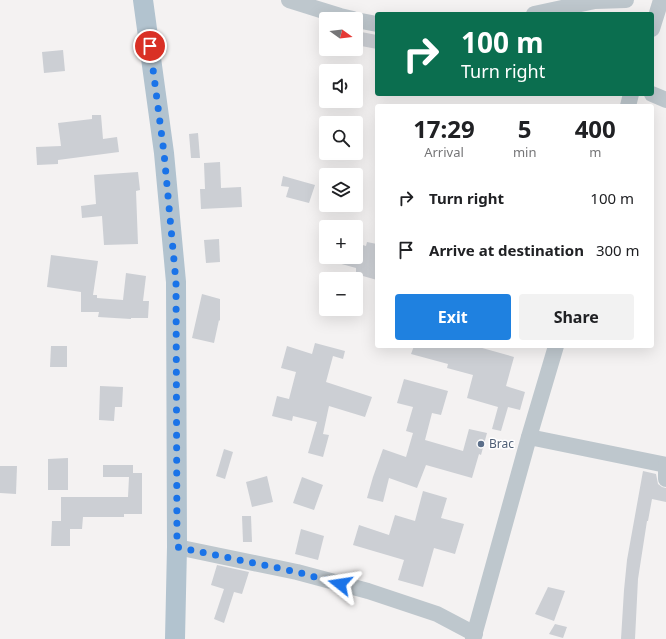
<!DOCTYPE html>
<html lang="en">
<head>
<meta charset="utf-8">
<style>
	:root { --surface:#fff; --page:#f2f2f2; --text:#202124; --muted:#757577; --accent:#1f81e0 }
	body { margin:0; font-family:"Noto Sans",sans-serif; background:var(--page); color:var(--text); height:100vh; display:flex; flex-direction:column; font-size:15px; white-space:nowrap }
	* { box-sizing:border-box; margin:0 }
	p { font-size:13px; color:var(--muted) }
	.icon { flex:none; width:22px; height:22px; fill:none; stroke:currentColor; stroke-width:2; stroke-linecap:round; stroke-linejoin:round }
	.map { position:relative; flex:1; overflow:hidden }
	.sheet { position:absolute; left:375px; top:104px; width:279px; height:244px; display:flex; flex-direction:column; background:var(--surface); border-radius:4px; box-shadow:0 4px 16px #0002 }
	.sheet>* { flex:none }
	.top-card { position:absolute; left:375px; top:12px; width:279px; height:84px; border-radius:4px; box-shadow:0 4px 16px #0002; background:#0b6e4f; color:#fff; overflow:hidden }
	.needle { width:26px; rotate:105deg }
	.fabs { position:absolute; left:319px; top:12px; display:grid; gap:8px }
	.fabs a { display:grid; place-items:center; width:44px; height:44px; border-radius:4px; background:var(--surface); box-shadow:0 4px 16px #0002; font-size:20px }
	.pin { position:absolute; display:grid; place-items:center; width:34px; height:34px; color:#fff; margin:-17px; border:2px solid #fff; border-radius:50%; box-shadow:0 1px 4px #0007 }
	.me { position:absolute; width:44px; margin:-22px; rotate:285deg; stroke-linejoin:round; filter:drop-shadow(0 0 3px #0008) }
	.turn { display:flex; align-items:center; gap:14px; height:84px; padding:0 20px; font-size:18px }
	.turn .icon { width:52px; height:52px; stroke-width:2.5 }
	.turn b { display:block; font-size:28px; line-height:34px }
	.eta { display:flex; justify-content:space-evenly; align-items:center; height:68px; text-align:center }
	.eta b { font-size:24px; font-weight:700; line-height:28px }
	.action { display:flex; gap:8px; margin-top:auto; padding:8px 20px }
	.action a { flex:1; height:46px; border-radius:4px; background:var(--accent); color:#fff; font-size:16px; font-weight:700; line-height:46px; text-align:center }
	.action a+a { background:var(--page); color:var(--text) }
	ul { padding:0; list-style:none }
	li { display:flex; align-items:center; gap:12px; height:52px; padding:0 20px }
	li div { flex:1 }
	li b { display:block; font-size:15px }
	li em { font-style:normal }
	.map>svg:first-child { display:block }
</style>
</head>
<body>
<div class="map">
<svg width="666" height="639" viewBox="0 0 666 639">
	<rect width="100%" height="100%" fill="#f4f2f2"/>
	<g fill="#cccfd4">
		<path d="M 356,31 L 377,35 L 377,49 L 356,45 Z"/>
		<path d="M 63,50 L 65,71 L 44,73 L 42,52 Z"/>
		<path d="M 92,115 L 101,115 L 103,139 L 117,137 L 119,152 L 58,160 L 58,164 L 37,165 L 36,147 L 61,146 L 58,123 L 92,119 Z"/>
		<path d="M 198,133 L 200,158 L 191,158 L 189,134 Z"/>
		<path d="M 220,162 L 221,188 L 241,187 L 242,207 L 201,209 L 200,189 L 205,189 L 204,163 Z"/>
		<path d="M 138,172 L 140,190 L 136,191 L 138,244 L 104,245 L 102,216 L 82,218 L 81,206 L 96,204 L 94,175 Z"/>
		<path d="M 283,176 L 315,185 L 309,203 L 286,197 L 289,187 L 281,186 Z"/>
		<path d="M 219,239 L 220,262 L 206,263 L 204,240 Z"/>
		<path d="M 367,242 L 377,244 L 377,280 L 356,274 L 356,268 L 327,260 L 327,257 L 356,257 L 356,243 L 366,246 Z"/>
		<path d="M 51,255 L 98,261 L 93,295 L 97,295 L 97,298 L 123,300 L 126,273 L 146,276 L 143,301 L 149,301 L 148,318 L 131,318 L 131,319 L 98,317 L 99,312 L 81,312 L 81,292 L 47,287 Z"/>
		<path d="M 202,294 L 220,299 L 220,321 L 219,320 L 214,343 L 192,338 Z"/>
		<path d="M 315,343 L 345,351 L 343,359 L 333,356 L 326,382 L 372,397 L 365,417 L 329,406 L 323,434 L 329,435 L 323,457 L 308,453 L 317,422 L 293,416 L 292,421 L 272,416 L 277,396 L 289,399 L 296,372 L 281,368 L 287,346 L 312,354 Z"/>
		<path d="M 51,346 L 67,346 L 67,367 L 50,367 Z"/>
		<path d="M 414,346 L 475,346 L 514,357 L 506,386 L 525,392 L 520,410 L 508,407 L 501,431 L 492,429 L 498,407 L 467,398 L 473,375 L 447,368 L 448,364 L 411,354 Z"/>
		<path d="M 404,379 L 448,391 L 441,415 L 432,413 L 425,440 L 463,451 L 469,429 L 487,433 L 481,455 L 479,454 L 472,478 L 426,465 L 417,488 L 389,478 L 383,502 L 367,498 L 373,477 L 383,449 L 406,457 L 413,433 L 406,431 L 413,407 L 397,403 Z"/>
		<path d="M 100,386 L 123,387 L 122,407 L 115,407 L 114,421 L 99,420 Z"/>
		<path d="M 224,449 L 233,452 L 225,479 L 216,476 Z"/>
		<path d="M 68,458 L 68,490 L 48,490 L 48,459 Z"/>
		<path d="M 103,465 L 133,465 L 133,473 L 142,473 L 142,514 L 124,514 L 124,517 L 83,517 L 82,529 L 70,529 L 70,546 L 51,546 L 52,521 L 61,521 L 61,497 L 128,497 L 129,477 L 103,477 Z"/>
		<path d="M 0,466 L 17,466 L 16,494 L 0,493 Z"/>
		<path d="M 643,471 L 656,474 L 658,484 L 662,487 L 666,488 L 666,502 L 652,499 L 648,521 L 647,521 L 638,579 L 635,639 L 621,639 L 624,590 L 627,560 Z"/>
		<path d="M 267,476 L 273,502 L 252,507 L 246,482 Z"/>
		<path d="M 302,477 L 323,485 L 314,510 L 293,503 Z"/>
		<path d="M 423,491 L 447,498 L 441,518 L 464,524 L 455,554 L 434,548 L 423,587 L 398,580 L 404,560 L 353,545 L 359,525 L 389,535 L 395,515 L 415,521 Z"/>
		<path d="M 242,516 L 251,516 L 252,542 L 243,542 Z"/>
		<path d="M 301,529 L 324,536 L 318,560 L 295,554 Z"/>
		<path d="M 217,565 L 249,572 L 242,594 L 234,592 L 224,623 L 214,619 L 224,589 L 211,585 Z"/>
		<path d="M 548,587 L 565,591 L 554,621 L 535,614 Z"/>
		<path d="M 555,624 L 567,627 L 563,638 L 549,634 Z"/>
	</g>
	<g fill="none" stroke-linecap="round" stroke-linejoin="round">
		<g stroke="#bec7cd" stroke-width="16">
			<path d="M 289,0 L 340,16 L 353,19"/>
			<path d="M 534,14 L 595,1 L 626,0"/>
			<path d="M 356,20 L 377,24"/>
			<path d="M 652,29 L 661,0"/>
			<path d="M 652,94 L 666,100"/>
			<path d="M 628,106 L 631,94"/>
			<path d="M 529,437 L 666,465"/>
			<path d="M 666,465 L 666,479"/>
			<path d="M 177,547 L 297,572 L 368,591 L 437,614 L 475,634"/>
			<path d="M 473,639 L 529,437 L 556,346"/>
		</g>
		<path stroke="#b2c3cf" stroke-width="20" d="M 143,0 L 164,153 L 176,282 L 177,547 L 175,639"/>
	</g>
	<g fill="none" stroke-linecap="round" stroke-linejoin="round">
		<path stroke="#1a73e8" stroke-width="7" stroke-dasharray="0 12.6" d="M 150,46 L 164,153 L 176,282 L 177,547 L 297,572 L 340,584"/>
	</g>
	<circle fill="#5c6f8a" stroke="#fff" stroke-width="1.5" cx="481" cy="444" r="4"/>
	<g text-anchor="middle" stroke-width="3" stroke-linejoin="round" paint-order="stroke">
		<g font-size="12" fill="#4e5e75" stroke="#fff" text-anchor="start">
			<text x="489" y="448">Brac</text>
		</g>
	</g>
</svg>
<div class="fabs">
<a><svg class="needle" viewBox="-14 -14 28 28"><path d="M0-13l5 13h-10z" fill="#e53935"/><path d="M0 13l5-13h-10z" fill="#757577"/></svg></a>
<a><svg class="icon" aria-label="sound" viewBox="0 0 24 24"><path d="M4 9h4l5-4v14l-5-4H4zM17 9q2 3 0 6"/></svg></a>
<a><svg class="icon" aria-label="search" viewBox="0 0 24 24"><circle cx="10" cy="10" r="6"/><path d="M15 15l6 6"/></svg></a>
<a><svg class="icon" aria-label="layers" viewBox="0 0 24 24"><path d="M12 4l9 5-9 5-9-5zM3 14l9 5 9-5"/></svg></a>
<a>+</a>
<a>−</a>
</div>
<div class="pin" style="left:150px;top:46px;background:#d93025"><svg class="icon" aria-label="arrive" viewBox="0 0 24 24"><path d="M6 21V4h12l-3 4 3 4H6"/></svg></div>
<svg class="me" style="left:340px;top:584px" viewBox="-20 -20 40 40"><path d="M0-17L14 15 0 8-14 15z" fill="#1a73e8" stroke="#fff" stroke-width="4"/></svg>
<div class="top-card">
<div class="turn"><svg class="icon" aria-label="right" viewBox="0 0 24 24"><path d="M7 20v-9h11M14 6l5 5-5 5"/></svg><div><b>100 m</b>Turn right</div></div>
</div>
<section class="sheet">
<div class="eta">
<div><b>17:29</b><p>Arrival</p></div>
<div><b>5</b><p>min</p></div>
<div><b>400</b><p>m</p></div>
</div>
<ul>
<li><svg class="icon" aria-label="right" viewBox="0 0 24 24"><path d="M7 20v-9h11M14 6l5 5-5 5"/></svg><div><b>Turn right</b></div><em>100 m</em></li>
<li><svg class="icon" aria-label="arrive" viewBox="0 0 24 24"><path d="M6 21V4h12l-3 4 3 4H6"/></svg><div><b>Arrive at destination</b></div><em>300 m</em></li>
</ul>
<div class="action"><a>Exit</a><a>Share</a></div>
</section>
</div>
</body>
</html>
